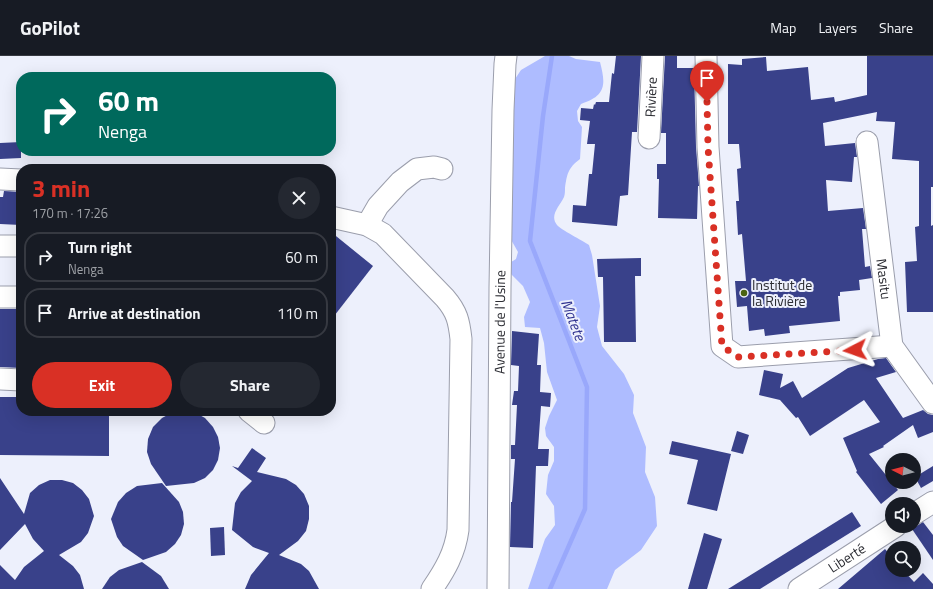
<!DOCTYPE html>
<html lang="en">
<head>
<meta charset="utf-8">
<style>
	:root { --surface:#171b24; --page:#242831; --text:#f1f3f6; --muted:#9ea1a6; --line:#363941; --accent:#d93025 }
	body { margin:0; font-family:"Titillium Web",sans-serif; background:var(--page); color:var(--text); height:100vh; display:flex; flex-direction:column; font-size:15px; white-space:nowrap }
	* { box-sizing:border-box; margin:0 }
	p { font-size:13px; color:var(--muted) }
	.icon { flex:none; width:22px; height:22px; fill:none; stroke:currentColor; stroke-width:2; stroke-linecap:round; stroke-linejoin:round }
	.map { position:relative; flex:1; overflow:hidden }
	.panel { position:absolute; left:16px; top:108px; width:320px; height:252px; display:flex; flex-direction:column; background:var(--surface); border-radius:16px; box-shadow:0 4px 16px #0002 }
	.panel>* { flex:none }
	.banner { position:absolute; left:16px; top:16px; width:320px; height:84px; border-radius:16px; box-shadow:0 4px 16px #0002; background:#00695c; color:#fff; overflow:hidden }
	.needle { width:26px; rotate:276deg }
	.tools { position:absolute; left:885px; top:397px; display:grid; gap:8px }
	.tools a { display:grid; place-items:center; width:36px; height:36px; border-radius:50%; background:var(--surface); box-shadow:0 4px 16px #0002; font-size:20px }
	.pin { position:absolute; display:grid; place-items:center; width:34px; height:34px; color:#fff; margin:-41px -17px; border-radius:50% 50% 50% 0; rotate:-45deg; box-shadow:0 0 4px #0007 }
	.pin .icon { rotate:45deg }
	.me { position:absolute; width:44px; margin:-22px; rotate:266deg; stroke-linejoin:round; filter:drop-shadow(0 0 3px #0008) }
	.turn { display:flex; align-items:center; gap:14px; height:84px; padding:0 16px; font-size:18px }
	.turn .icon { width:52px; height:52px; stroke-width:2.5 }
	.turn b { display:block; font-size:28px; line-height:34px }
	.round { display:grid; place-items:center; flex:none; width:42px; height:42px; border-radius:21px; background:var(--page) }
	.head { display:flex; align-items:center; justify-content:space-between; height:68px; padding:0 16px }
	h1 { font-size:24px; font-weight:700; line-height:30px; color:var(--accent) }
	.cta { display:flex; gap:8px; margin-top:auto; padding:8px 16px }
	.cta a { flex:1; height:46px; border-radius:24px; background:var(--accent); color:#fff; font-size:16px; font-weight:700; line-height:46px; text-align:center }
	.cta a+a { background:var(--page); color:var(--text) }
	ul { padding:0; list-style:none }
	li { display:flex; align-items:center; gap:12px; height:50px; margin:0 8px 6px; padding:0 8px; border:2px solid var(--line); border-radius:16px }
	li div { flex:1 }
	li b { display:block; font-size:15px }
	li em { font-style:normal }
	header { display:flex; align-items:center; gap:24px; box-sizing:border-box; height:56px; padding:0 20px; background:var(--surface); border-bottom:1px solid var(--line) }
	header strong { font-size:19px }
	nav { display:flex; gap:22px; margin-inline-start:auto; font-size:14px }
	.map>svg:first-child { display:block }
</style>
</head>
<body>
<header>
<strong>GoPilot</strong>
<nav><a>Map</a><a>Layers</a><a>Share</a></nav>
</header>
<div class="map">
<svg width="933" height="533" viewBox="0 0 933 533">
	<rect width="100%" height="100%" fill="#edf0fc"/>
	<path fill="#aebcff" d="M 545,0 L 569,0 L 576,3 L 600,6 C 606,29 606,40 581,48 L 577,55 L 578,65 L 582,71 L 580,103 C 568,112 567,118 565,132 C 565,135 565,138 564,141 C 560,150 549,159 557,169 C 561,174 582,184 589,189 L 592,199 L 600,250 L 597,271 L 602,290 L 624,318 L 634,339 L 633,357 L 646,391 L 645,416 L 655,441 L 657,470 L 641,494 L 615,514 L 607,533 L 528,533 L 545,483 L 555,469 L 554,450 L 546,438 L 548,419 L 554,405 L 554,391 L 546,380 L 545,372 L 549,360 L 557,344 L 547,316 L 544,287 L 540,272 L 525,271 L 524,261 L 530,246 L 523,230 L 509,216 L 508,208 L 516,203 L 518,196 L 509,180 L 509,32 L 521,14 Z"/>
	<g fill="none" stroke-linecap="round" stroke-linejoin="round">
		<path stroke="#99a8fb" stroke-width="4.5" d="M 550,533 L 585,453 L 587,331 L 530,185 L 543,60 L 552,0"/>
	</g>
	<g fill="#39418a">
		<path d="M 616,0 L 641,0 L 637,76 L 632,76 L 628,139 L 620,140 L 617,170 L 572,166 L 573,149 L 586,150 L 589,118 L 592,118 L 595,88 L 587,88 L 590,65 L 580,64 L 581,52 L 593,53 L 594,48 L 595,49 L 596,46 L 609,46 L 612,17 L 614,18 Z"/>
		<path d="M 665,0 L 677,0 L 677,12 L 694,12 L 696,91 L 699,130 L 698,130 L 697,163 L 658,162 L 659,123 L 657,123 L 657,108 L 666,108 L 666,77 L 661,77 Z"/>
		<path d="M 867,0 L 933,0 L 933,131 L 931,131 L 931,170 L 933,169 L 933,256 L 907,256 L 905,206 L 917,205 L 915,171 L 919,170 L 919,105 L 892,103 L 895,66 L 876,65 L 877,56 L 823,67 L 825,90 L 855,87 L 857,101 L 854,101 L 852,126 L 826,124 L 828,155 L 863,152 L 866,173 L 862,173 L 865,211 L 870,210 L 872,222 L 859,224 L 860,234 L 840,236 L 840,240 L 838,240 L 840,265 L 789,270 L 790,277 L 765,280 L 764,273 L 749,275 L 747,250 L 737,251 L 735,225 L 746,225 L 742,178 L 738,179 L 736,145 L 739,145 L 737,113 L 741,112 L 739,88 L 728,88 L 728,8 L 742,9 L 742,3 L 766,1 L 767,15 L 808,11 L 811,44 L 834,41 L 835,46 L 867,39 Z"/>
		<path d="M 21,86 L 21,102 L 0,103 L 0,87 Z"/>
		<path d="M 4,135 L 21,136 L 21,169 L 0,168 L 0,141 L 3,141 Z"/>
		<path d="M 331,176 L 373,210 L 331,264 Z"/>
		<path d="M 641,202 L 641,220 L 635,220 L 636,286 L 604,286 L 603,221 L 598,221 L 597,203 Z"/>
		<path d="M 0,253 L 21,253 L 21,312 L 0,311 Z"/>
		<path d="M 512,275 L 539,278 L 537,309 L 541,309 L 540,336 L 551,337 L 550,351 L 541,350 L 538,393 L 549,393 L 548,410 L 536,410 L 533,492 L 510,491 L 511,446 L 512,446 L 515,403 L 511,403 L 511,389 L 515,389 L 517,349 L 512,349 L 514,335 L 518,335 L 519,310 L 511,309 Z"/>
		<path d="M 886,302 L 896,316 L 876,322 L 903,362 L 923,354 L 928,358 L 933,359 L 933,376 L 918,382 L 913,369 L 883,390 L 884,391 L 869,398 L 898,434 L 881,448 L 856,416 L 857,415 L 843,382 L 880,366 L 864,344 L 810,380 L 798,361 L 796,362 L 780,344 L 759,339 L 764,314 L 783,318 L 780,332 L 793,325 L 802,342 L 848,312 L 878,303 Z"/>
		<path d="M 0,341 L 21,341 L 21,355 L 109,355 L 109,400 L 0,399 Z"/>
		<path d="M 184,355 L 196,357 L 205,362 L 213,371 L 218,381 L 220,392 L 218,404 L 213,414 L 205,422 L 194,427 L 166,430 L 151,408 L 147,396 L 148,383 L 153,371 L 162,362 L 173,356 Z"/>
		<path d="M 737,375 L 749,379 L 743,398 L 731,395 Z"/>
		<path d="M 672,385 L 731,398 L 717,455 L 687,448 L 698,404 L 669,398 Z"/>
		<path d="M 252,392 L 266,402 L 257,416 L 286,423 L 296,429 L 304,438 L 309,450 L 309,463 L 306,475 L 298,485 L 279,499 L 301,508 L 309,515 L 319,533 L 245,533 L 251,519 L 269,497 L 253,491 L 232,474 L 235,447 L 241,436 L 252,425 L 232,410 L 238,412 Z"/>
		<path d="M 933,410 L 933,425 L 921,432 L 915,421 Z"/>
		<path d="M 0,422 L 24,458 L 30,437 L 39,429 L 50,424 L 62,424 L 73,427 L 82,434 L 89,443 L 94,460 L 88,477 L 81,486 L 59,499 L 73,510 L 80,519 L 84,533 L 0,533 L 0,509 L 15,524 L 24,511 L 44,495 L 33,483 L 25,468 L 0,494 Z"/>
		<path d="M 162,427 L 179,446 L 183,456 L 184,468 L 181,479 L 175,488 L 166,496 L 143,504 L 123,490 L 117,481 L 111,463 L 118,446 L 126,437 L 137,430 Z"/>
		<path d="M 852,456 L 861,470 L 760,533 L 728,533 Z"/>
		<path d="M 923,466 L 933,479 L 933,504 L 912,473 Z"/>
		<path d="M 224,471 L 225,499 L 211,500 L 210,472 Z"/>
		<path d="M 704,477 L 722,483 L 707,533 L 688,533 Z"/>
		<path d="M 885,493 L 892,501 L 892,514 L 903,514 L 914,526 L 923,517 L 933,528 L 933,533 L 838,533 Z"/>
		<path d="M 142,506 L 161,520 L 169,533 L 102,533 L 110,521 L 119,514 Z"/>
	</g>
	<g fill="none" stroke-linecap="round" stroke-linejoin="round">
		<defs>
			<g id="minor">
				<path d="M 706,0 L 708,91 L 722,290 L 738,301 L 892,290"/>
				<path id="s1" d="M 649,82 L 653,0"/>
				<path id="s2" d="M 867,86 L 892,290 L 933,347"/>
				<path d="M 0,123 L 21,124"/>
				<path d="M 331,161 L 367,169 L 383,178 L 445,242 C 457,256 459,265 461,283 L 458,474 C 455,497 445,514 432,533"/>
				<path d="M 367,169 L 378,150 L 400,126 L 417,113 L 434,111 L 442,113"/>
				<path d="M 0,190 L 21,190"/>
				<path d="M 0,241 L 21,241"/>
				<path d="M 0,323 L 21,324"/>
				<path d="M 249,355 L 264,367"/>
				<path d="M 914,458 L 933,446"/>
				<path id="s3" d="M 498,533 L 500,232 L 503,54 L 505,8 L 506,0"/>
				<path id="s4" d="M 799,533 L 896,470"/>
			</g>
		</defs>
		<use href="#minor" stroke="#9b9eac" stroke-width="23"/>
		<use href="#minor" stroke="#fff" stroke-width="21"/>
	</g>
	<g fill="none" stroke-linecap="round" stroke-linejoin="round">
		<path stroke="#d93025" stroke-width="7" stroke-dasharray="0 12.6" d="M 707,46 L 708,91 L 722,290 L 738,301 L 855,294"/>
	</g>
	<circle fill="#4b6311" stroke="#edf0fc" stroke-width="1.5" cx="744" cy="237" r="4"/>
	<g text-anchor="middle" stroke-width="4" stroke-linejoin="round" paint-order="stroke">
		<g font-size="14" fill="#2c2d33" stroke="#edf0fc">
			<text dy="5" stroke="none"><textPath href="#s1" startOffset="41">Rivière</textPath></text>
			<text dy="5" stroke="none"><textPath href="#s2" startOffset="138">Masitu</textPath></text>
			<text dy="5" stroke="none"><textPath href="#s3" startOffset="267">Avenue de l'Usine</textPath></text>
			<text dy="5" stroke="none"><textPath href="#s4" startOffset="57">Liberté</textPath></text>
		</g>
		<g font-size="14" fill="#2c2d33" stroke="#edf0fc" text-anchor="start">
			<text x="752" y="234">Institut de<tspan x="752" dy="16">la Rivière</tspan></text>
		</g>
		<g font-size="15" font-style="italic" fill="#2f328f" stroke="#edf0fc">
			<text transform="translate(573 264) rotate(69)" y="5">Matete</text>
		</g>
	</g>
</svg>
<div class="tools">
<a><svg class="needle" viewBox="-14 -14 28 28"><path d="M0-13l5 13h-10z" fill="#e53935"/><path d="M0 13l5-13h-10z" fill="#9ea1a6"/></svg></a>
<a><svg class="icon" aria-label="sound" viewBox="0 0 24 24"><path d="M4 9h4l5-4v14l-5-4H4zM17 9q2 3 0 6"/></svg></a>
<a><svg class="icon" aria-label="search" viewBox="0 0 24 24"><circle cx="10" cy="10" r="6"/><path d="M15 15l6 6"/></svg></a>
</div>
<div class="pin" style="left:707px;top:46px;background:#d93025"><svg class="icon" aria-label="arrive" viewBox="0 0 24 24"><path d="M6 21V4h12l-3 4 3 4H6"/></svg></div>
<svg class="me" style="left:855px;top:294px" viewBox="-20 -20 40 40"><path d="M0-17L14 15 0 8-14 15z" fill="#d93025" stroke="#fff" stroke-width="4"/></svg>
<div class="banner">
<div class="turn"><svg class="icon" aria-label="right" viewBox="0 0 24 24"><path d="M7 20v-9h11M14 6l5 5-5 5"/></svg><div><b>60 m</b>Nenga</div></div>
</div>
<section class="panel">
<div class="head"><div><h1>3 min</h1><p>170 m · 17:26</p></div><a class="round"><svg class="icon" aria-label="close" viewBox="0 0 24 24"><path d="M6 6l12 12M18 6L6 18"/></svg></a></div>
<ul>
<li><svg class="icon" aria-label="right" viewBox="0 0 24 24"><path d="M7 20v-9h11M14 6l5 5-5 5"/></svg><div><b>Turn right</b><p>Nenga</p></div><em>60 m</em></li>
<li><svg class="icon" aria-label="arrive" viewBox="0 0 24 24"><path d="M6 21V4h12l-3 4 3 4H6"/></svg><div><b>Arrive at destination</b></div><em>110 m</em></li>
</ul>
<div class="cta"><a>Exit</a><a>Share</a></div>
</section>
</div>
</body>
</html>
